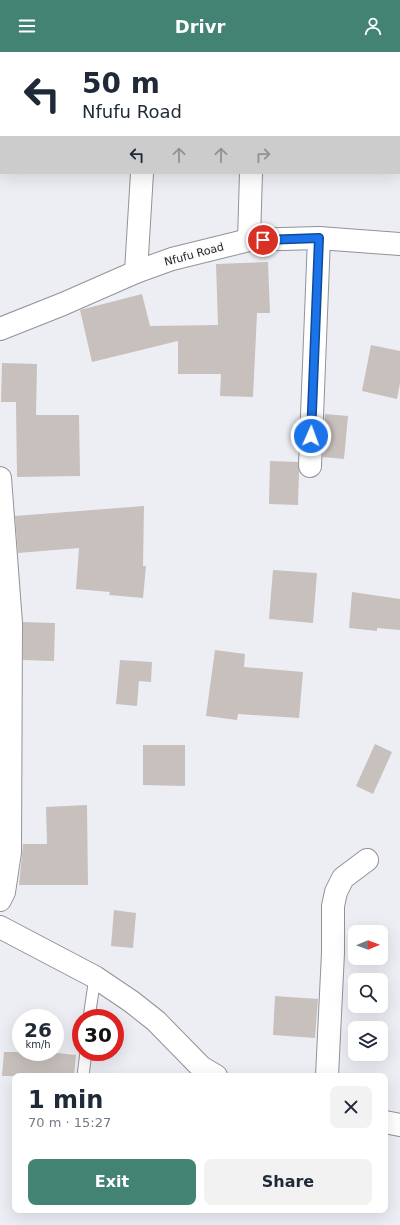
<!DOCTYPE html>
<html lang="en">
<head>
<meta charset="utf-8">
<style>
	:root { --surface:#fff; --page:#f2f2f3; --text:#1f2937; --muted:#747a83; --accent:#428374 }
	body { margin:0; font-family:"DejaVu Sans",sans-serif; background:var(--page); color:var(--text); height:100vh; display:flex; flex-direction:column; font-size:15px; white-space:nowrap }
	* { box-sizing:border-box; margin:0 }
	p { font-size:13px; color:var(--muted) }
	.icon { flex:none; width:22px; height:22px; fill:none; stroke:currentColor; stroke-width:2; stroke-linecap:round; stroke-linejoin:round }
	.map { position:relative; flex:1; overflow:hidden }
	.side { position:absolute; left:12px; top:1021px; width:376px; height:140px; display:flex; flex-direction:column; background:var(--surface); border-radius:8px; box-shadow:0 4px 16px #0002 }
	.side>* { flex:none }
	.banner { position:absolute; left:0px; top:0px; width:400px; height:122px; box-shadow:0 4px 16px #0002; background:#fff; color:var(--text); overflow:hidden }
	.needle { width:26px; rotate:89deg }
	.fabs { position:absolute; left:348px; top:873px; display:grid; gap:8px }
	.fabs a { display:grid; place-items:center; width:40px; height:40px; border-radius:8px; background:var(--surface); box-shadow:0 4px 16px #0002; font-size:20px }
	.speed { position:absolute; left:12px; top:957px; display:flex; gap:8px; font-size:20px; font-weight:700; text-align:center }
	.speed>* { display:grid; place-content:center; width:52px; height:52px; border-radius:50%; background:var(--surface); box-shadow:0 4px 16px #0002; line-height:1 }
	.speed small { font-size:10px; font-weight:400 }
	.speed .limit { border:6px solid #d22; background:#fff; color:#111 }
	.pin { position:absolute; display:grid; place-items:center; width:34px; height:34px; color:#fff; margin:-17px; border:2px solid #fff; border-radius:50%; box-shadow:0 1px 4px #0007 }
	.me { position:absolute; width:44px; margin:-22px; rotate:2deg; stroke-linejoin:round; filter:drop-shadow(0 0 3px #0008) }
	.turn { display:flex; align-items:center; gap:14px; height:84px; padding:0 16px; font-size:18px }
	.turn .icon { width:52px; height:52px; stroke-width:2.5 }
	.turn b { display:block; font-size:28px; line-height:34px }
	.lanes { display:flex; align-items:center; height:38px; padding:0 16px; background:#0003; justify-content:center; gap:20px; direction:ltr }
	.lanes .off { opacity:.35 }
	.round { display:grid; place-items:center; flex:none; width:42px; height:42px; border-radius:8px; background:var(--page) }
	.head { display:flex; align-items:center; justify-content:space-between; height:68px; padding:0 16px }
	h1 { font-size:24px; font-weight:800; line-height:30px }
	.primary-button { display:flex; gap:8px; margin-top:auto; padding:8px 16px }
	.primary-button a { flex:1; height:46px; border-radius:8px; background:var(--accent); color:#fff; font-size:16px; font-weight:800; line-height:46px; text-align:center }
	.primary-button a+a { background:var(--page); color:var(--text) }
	header { display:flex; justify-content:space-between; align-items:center; height:52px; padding:0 16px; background:var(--accent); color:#fff; font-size:18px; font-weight:800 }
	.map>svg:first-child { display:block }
</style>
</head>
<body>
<header><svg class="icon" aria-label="menu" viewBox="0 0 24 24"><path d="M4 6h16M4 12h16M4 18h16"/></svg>Drivr<svg class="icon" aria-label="person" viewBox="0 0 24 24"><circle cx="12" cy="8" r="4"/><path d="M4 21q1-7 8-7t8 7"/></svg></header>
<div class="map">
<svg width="400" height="1173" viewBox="0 0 400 1173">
	<rect width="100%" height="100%" fill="#edeef4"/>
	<g fill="#c7c0bd">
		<path d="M 268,210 L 270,261 L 257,261 L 253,345 L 220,344 L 221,322 L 178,322 L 178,289 L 92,310 L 80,258 L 142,242 L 150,274 L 218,273 L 216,212 Z"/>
		<path d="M 371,293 L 400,299 L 400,331 L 397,347 L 362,339 Z"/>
		<path d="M 2,311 L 37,312 L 36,363 L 79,363 L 80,424 L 17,425 L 16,350 L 1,350 Z"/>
		<path d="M 325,362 L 348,364 L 344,407 L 323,405 Z"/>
		<path d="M 270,409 L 298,410 L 299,420 L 298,453 L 269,452 Z"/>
		<path d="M 144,454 L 143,514 L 146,514 L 143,546 L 109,543 L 110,540 L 76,537 L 79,496 L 18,501 L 15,464 Z"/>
		<path d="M 273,518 L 317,521 L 313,571 L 269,567 Z"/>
		<path d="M 352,540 L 400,547 L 400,578 L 377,576 L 377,579 L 349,576 Z"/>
		<path d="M 23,570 L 55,571 L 54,609 L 23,608 Z"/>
		<path d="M 215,598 L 245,602 L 244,615 L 303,620 L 299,666 L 238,662 L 237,668 L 206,664 Z"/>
		<path d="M 120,608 L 152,610 L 151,630 L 139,629 L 137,654 L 116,652 Z"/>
		<path d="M 375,692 L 392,700 L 373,742 L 356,734 Z"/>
		<path d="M 143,693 L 185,693 L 185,734 L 143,733 Z"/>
		<path d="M 87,753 L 88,833 L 19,833 L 23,792 L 47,792 L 46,755 Z"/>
		<path d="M 114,858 L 136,861 L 133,896 L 111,894 Z"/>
		<path d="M 275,944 L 318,947 L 315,986 L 273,983 Z"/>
		<path d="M 4,1000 L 47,1000 L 76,1003 L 74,1024 L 2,1024 Z"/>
	</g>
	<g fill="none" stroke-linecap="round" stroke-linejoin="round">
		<defs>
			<g id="lane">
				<path d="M 89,966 L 95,925"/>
				<path d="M 83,1024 L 86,1000"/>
			</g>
			<g id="street">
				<path d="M 156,1 L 156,0"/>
				<path d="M 255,1 L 255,0"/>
				<path d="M 249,188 L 251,121"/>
				<path d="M 136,220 L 142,121"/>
				<path d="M 310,414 L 319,186"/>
				<path d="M 0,426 L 11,571 L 10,800 L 4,840 L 0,848"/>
				<path d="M 0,875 L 95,925 L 132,950 L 156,969 L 201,1015 L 216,1024"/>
				<path d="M 327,1024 L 333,901 L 333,854 L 336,840 L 343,826 L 367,808"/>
				<path d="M 385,1070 L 400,1073"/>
			</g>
			<path id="secondary" d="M 0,277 L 63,252 L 136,220 L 172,207 L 249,188 L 319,186 L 400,192"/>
		</defs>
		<use href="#lane" stroke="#929298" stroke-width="13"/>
		<use href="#street" stroke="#929298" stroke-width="24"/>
		<use href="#secondary" stroke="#929298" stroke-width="24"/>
		<use href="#lane" stroke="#fff" stroke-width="11"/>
		<use href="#street" stroke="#fff" stroke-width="22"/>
		<use href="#secondary" stroke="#fff" stroke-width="22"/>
	</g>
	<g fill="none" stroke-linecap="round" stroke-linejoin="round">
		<defs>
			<path id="route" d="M 263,188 L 319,186 L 311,384"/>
		</defs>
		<use href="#route" stroke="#114b97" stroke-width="10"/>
		<use href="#route" stroke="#1a73e8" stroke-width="7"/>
	</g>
	<g text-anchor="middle" stroke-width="3" stroke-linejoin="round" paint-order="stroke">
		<g font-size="11" fill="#222224" stroke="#fbfbfe">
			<text transform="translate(194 202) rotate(-15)" y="4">Nfufu Road</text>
		</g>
	</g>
</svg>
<div class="fabs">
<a><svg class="needle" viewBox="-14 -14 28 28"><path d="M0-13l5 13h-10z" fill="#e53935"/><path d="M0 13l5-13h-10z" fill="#747a83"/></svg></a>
<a><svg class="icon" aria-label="search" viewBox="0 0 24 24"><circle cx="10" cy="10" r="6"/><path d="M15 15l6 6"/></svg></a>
<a><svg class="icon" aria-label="layers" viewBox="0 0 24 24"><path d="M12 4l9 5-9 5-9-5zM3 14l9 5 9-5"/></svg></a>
</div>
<div class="speed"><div>26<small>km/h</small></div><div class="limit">30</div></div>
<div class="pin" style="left:263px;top:188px;background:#d93025"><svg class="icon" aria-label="arrive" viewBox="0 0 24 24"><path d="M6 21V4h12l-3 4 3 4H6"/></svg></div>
<svg class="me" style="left:311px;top:384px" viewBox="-20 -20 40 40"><circle r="17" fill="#1a73e8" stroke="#fff" stroke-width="3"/><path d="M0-11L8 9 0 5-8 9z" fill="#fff"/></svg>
<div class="banner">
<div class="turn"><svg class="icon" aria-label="left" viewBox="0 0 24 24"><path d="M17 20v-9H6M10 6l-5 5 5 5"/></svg><div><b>50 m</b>Nfufu Road</div></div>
<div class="lanes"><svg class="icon" aria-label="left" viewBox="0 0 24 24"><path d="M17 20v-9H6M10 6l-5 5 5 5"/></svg><svg class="icon off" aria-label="ahead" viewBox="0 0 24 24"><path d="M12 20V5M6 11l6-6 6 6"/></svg><svg class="icon off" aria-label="ahead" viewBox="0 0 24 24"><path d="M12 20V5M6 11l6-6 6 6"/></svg><svg class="icon off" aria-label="right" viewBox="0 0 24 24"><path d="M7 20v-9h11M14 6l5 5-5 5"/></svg></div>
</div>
<section class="side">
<div class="head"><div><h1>1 min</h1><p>70 m · 15:27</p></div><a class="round"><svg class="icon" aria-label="close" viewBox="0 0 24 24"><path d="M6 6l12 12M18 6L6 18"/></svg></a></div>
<div class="primary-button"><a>Exit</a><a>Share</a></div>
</section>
</div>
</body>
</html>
